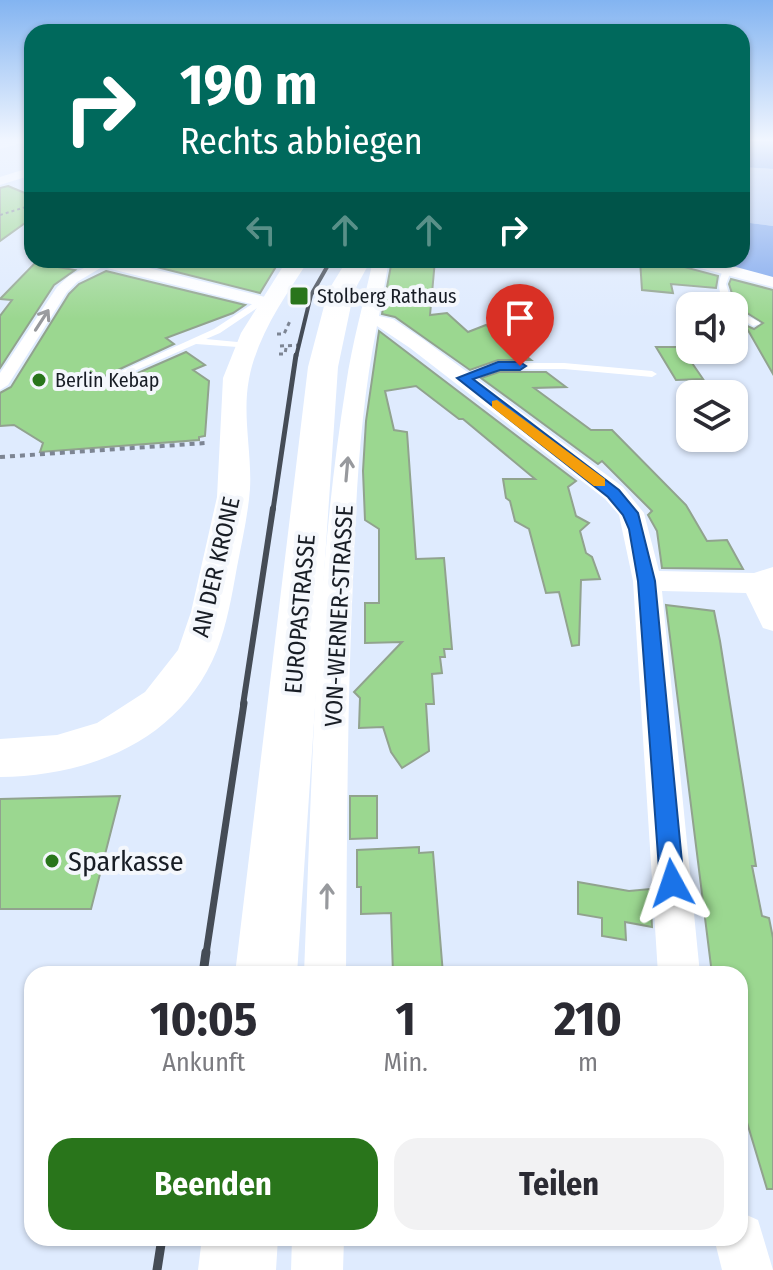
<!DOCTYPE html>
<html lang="de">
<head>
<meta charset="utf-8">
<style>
	:root { --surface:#fff; --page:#f2f2f3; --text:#2b2b33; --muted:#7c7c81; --accent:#29751b }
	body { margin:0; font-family:"Fira Sans Condensed",sans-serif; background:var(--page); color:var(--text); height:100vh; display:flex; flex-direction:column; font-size:30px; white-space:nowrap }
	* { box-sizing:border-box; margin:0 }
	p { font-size:26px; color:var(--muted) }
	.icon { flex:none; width:44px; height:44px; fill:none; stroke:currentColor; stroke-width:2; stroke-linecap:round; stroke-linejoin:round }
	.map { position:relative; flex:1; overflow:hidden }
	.details { position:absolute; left:24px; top:966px; width:724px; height:280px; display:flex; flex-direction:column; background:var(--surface); border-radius:24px; box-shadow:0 2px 6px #0004 }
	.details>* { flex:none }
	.top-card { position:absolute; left:24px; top:24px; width:726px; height:244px; border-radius:24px; box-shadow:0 2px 6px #0004; background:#00695c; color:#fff; overflow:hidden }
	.tools { position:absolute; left:676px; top:292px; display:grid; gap:16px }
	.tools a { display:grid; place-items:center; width:72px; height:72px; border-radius:16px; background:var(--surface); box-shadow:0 2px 6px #0004; font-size:40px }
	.pin { position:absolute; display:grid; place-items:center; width:68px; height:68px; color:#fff; margin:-82px -34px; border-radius:50% 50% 50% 0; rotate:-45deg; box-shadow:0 0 8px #0007 }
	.pin .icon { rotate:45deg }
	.me { position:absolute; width:88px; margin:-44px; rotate:355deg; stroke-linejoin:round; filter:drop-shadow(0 0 6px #0008) }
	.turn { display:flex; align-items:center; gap:28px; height:168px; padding:0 24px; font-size:36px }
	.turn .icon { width:104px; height:104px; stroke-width:2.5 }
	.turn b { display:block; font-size:56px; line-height:68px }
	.lanes { display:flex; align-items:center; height:76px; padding:0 24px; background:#0003; justify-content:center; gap:40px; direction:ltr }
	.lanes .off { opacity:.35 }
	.eta { display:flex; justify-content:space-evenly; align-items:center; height:136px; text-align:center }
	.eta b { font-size:48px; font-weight:700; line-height:56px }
	.button { display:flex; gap:16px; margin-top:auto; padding:16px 24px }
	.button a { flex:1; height:92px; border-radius:24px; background:var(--accent); color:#fff; font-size:32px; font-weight:700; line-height:92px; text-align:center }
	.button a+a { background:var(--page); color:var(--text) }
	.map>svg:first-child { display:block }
</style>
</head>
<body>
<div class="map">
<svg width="773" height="1270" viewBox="0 0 773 1270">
	<rect width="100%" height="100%" fill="#dfebfe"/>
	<path fill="#b1caf5" d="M 742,167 L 773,169 L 773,226 L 742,222 Z"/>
	<g fill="#7ca5ec">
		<path d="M 742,141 L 773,141 L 773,169 L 742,167 Z"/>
		<path d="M 742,222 L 773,226 L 773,280 L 697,260 L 742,260 Z"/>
	</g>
	<g fill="#9bd790" stroke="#91a38e" stroke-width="2">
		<path d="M 8,186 L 32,196 L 32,218 L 0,241 L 0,188 Z"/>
		<path d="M 129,260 L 280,260 L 260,293 Z"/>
		<path d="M 392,260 L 435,260 L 430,315 L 447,313 L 468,332 L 486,325 L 531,360 L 498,360 L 470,370 L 395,317 L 382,314 Z"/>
		<path d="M 640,260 L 681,262 L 684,267 L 718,276 L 716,288 L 671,284 L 673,293 L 642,290 Z"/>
		<path d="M 35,263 L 75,270 L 54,285 L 0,368 L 0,316 L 12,300 L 0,299 Z"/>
		<path d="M 106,271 L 245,305 L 233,313 L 166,338 L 174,344 L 94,381 L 96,385 L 106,387 L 186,352 L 205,365 L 193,370 L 209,381 L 205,436 L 199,437 L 199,440 L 40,452 L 43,443 L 14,425 L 0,426 L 0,393 L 11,387 L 69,294 L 79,284 Z"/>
		<path d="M 731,279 L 773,290 L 773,374 L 745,325 L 754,329 L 763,323 L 736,306 L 729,284 Z"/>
		<path d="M 379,331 L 576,481 L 568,487 L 576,516 L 589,523 L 580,531 L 586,553 L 592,557 L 600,579 L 581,580 L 579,645 L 572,646 L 559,592 L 546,593 L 529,529 L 515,521 L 510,501 L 506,498 L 503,479 L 535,479 L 463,419 L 459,419 L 416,386 L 385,391 L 394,430 L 407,432 L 416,559 L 444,558 L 452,649 L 444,649 L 445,657 L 440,657 L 442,673 L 432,674 L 434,704 L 426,704 L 429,751 L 402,768 L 391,752 L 383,727 L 359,728 L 360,698 L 354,692 L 402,642 L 365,643 L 365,603 L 379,603 L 379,529 L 365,520 L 363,471 L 366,421 Z"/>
		<path d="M 656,347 L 681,347 L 703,379 L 676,380 Z"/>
		<path d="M 499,372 L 546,372 L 566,387 L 534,388 L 591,430 L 612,430 L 686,505 L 707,541 L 727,540 L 743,569 L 662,568 L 657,531 L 648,515 L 652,511 L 602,461 L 598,464 L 481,378 Z"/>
		<path d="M 666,605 L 714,611 L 720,641 L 756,866 L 752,866 L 762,916 L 769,918 L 773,938 L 773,1189 L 767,1189 L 740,1099 L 740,974 L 712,974 Z"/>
		<path d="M 120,796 L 91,909 L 0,909 L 0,799 Z"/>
		<path d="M 350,796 L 377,796 L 377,838 L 350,839 Z"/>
		<path d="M 419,847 L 419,853 L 433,852 L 443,974 L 393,974 L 391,913 L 361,914 L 361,887 L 357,887 L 357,850 Z"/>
		<path d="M 578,882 L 629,891 L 650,889 L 652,927 L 625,922 L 626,940 L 602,936 L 602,918 L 578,914 Z"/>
	</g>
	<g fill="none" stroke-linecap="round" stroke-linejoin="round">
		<path stroke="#7d8593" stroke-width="2" stroke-dasharray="3 3" stroke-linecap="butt" d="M 0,215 L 32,205"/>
		<g stroke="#7d8593" stroke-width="3" stroke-dasharray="4 4" stroke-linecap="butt">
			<path d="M 277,334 L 284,334 L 290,321"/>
			<path d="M 280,346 L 302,345"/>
			<path d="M 279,354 L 285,354 L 286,348"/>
		</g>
		<path stroke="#7d8593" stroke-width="4" stroke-dasharray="5 5" stroke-linecap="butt" d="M 0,457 L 206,443"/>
		<g fill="#fff" fill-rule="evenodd">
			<path d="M 724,269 L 731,271 L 726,284 L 733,306 L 725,306 C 719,292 716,283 724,269 Z"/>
			<path d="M 260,299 L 264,302 L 263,304 L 220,333 L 206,339 L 248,343 L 251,344 L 251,348 L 196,344 L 105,384 L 97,382 L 214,329 Z"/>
			<path d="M 734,309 L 759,322 L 760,324 L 753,326 L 734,315 Z"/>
			<path d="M 498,363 L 564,363 L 652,371 L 657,374 L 652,377 L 564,369 L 499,369 L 463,381 L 458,378 Z"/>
		</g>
		<path fill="#fff" fill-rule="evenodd" d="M 99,260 L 114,260 L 77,282 L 67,292 L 8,385 L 0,390 L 0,373 L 57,287 L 69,276 Z"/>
		<g fill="#fff" fill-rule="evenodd">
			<path d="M 0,141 L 29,141 L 0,149 Z"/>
			<path d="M 32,167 L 32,175 L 0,185 L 0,177 Z"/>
			<path d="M 98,260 L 117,260 L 277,300 L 280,304 L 271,309 L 99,266 Z"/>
			<path d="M 373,260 L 389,260 L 379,316 L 393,319 L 424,340 L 623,487 L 644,513 L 659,571 L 754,573 L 773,567 L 773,631 L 763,628 L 746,593 L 662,591 L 700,974 L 658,974 L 633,581 L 619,515 L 605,499 L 410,348 L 377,326 C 360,410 356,495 353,580 C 347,711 347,843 346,974 L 304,974 C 312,778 315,579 346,385 C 352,343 364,302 373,260 Z"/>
			<path d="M 683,260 L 710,260 L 773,277 L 773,287 L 685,264 Z"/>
			<path d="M 740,1212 L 758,1220 L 773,1270 L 722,1270 L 714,1238 L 740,1238 Z"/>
			<path d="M 292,1238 L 344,1238 L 343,1270 L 291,1270 Z"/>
		</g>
		<path fill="#fff" fill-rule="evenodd" d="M 287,260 L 309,260 C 285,296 257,336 249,379 C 242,415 252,453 250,489 C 248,515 242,541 237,567 C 232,595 227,624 217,650 C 181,740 91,776 0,777 L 0,739 L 57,735 L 97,723 L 145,692 L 178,650 L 191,612 L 217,497 L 223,378 L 241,333 Z"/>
		<g fill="#fff" fill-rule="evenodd">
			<path d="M 347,260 L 371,260 L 354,291 L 338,367 L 297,974 L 235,974 L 308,367 L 328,291 Z"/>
			<path d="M 202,1238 L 278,1238 L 276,1270 L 198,1270 Z"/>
		</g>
		<path stroke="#454c56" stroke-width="4" d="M 296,357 L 311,295 L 331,260"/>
		<path stroke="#454c56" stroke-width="5" d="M 273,510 L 296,355"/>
		<path stroke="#454c56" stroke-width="6" d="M 243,705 L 273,508"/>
		<path stroke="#454c56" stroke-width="7" d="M 206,954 L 244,703"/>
		<g stroke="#454c56" stroke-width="9">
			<path d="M 203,974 L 206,952"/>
			<path d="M 157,1270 L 162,1238"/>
		</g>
	</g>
	<defs><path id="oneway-shaft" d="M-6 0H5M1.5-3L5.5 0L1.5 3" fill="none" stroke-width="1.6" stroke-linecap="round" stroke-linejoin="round" transform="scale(2)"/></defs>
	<g stroke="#97999d">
		<use href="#oneway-shaft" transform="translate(42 320) rotate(-57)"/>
		<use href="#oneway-shaft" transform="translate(347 469) rotate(-85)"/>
		<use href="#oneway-shaft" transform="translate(327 896) rotate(-89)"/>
	</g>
	<linearGradient id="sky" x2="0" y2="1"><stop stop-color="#83b4f1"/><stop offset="0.44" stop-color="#f1f6ff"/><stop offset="1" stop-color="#f1f6ff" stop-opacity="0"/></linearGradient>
	<rect width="773" height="319" fill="url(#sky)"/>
	<path fill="#1a73e8" stroke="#114b97" stroke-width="2" d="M 498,362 L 520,362 L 526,366 L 520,370 L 500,370 L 473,379 L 619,490 L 638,513 L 655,581 L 684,883 L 680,892 L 672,895 L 664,892 L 660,883 L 638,581 L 629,529 L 623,515 L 608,497 L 457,378 Z"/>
	<path fill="#f59e0b" d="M 497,400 L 605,479 L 605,486 L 594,486 L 492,407 L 492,401 Z"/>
	<g fill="#29751b" stroke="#f4f7fc" stroke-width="3">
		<rect x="289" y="286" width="20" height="20" rx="4"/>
		<circle cx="39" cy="380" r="8"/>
		<circle cx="52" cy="861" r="8"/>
	</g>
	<g text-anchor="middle" stroke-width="8" stroke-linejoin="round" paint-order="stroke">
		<g font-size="20" fill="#181d25" stroke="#f4f7fc" text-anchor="start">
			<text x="317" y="303">Stolberg Rathaus</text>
			<text x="55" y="387">Berlin Kebap</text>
		</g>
		<g font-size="24" fill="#181d25" stroke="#f4f7fc">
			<text transform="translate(216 567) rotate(-77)" y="8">AN DER KRONE</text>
			<text transform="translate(300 614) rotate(-85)" y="8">EUROPASTRASSE</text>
			<text transform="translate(339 616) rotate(-87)" y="8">VON-WERNER-STRASSE</text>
		</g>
		<g font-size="28" fill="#181d25" stroke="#f4f7fc" text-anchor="start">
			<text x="68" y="871">Sparkasse</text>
		</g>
	</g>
</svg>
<div class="tools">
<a><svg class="icon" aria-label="sound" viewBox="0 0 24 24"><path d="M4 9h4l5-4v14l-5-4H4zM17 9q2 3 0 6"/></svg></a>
<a><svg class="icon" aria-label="layers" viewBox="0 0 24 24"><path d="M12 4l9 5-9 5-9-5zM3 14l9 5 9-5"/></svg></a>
</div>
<div class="pin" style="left:520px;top:366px;background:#d93025"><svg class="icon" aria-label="arrive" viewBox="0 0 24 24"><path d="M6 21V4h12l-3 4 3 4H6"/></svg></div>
<svg class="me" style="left:672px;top:883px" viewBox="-20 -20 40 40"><path d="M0-17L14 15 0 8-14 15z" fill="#1a73e8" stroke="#fff" stroke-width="4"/></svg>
<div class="top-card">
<div class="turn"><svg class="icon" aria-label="right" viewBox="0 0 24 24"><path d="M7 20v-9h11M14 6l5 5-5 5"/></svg><div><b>190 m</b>Rechts abbiegen</div></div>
<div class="lanes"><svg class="icon off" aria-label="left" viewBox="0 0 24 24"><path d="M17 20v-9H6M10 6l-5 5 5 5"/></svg><svg class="icon off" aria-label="ahead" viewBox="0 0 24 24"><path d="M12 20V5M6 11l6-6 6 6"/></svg><svg class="icon off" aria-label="ahead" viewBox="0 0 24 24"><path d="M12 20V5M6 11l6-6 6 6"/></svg><svg class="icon" aria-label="right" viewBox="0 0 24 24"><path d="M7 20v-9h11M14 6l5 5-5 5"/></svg></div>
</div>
<section class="details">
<div class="eta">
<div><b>10:05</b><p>Ankunft</p></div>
<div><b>1</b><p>Min.</p></div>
<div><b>210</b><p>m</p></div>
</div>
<div class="button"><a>Beenden</a><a>Teilen</a></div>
</section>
</div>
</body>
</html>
